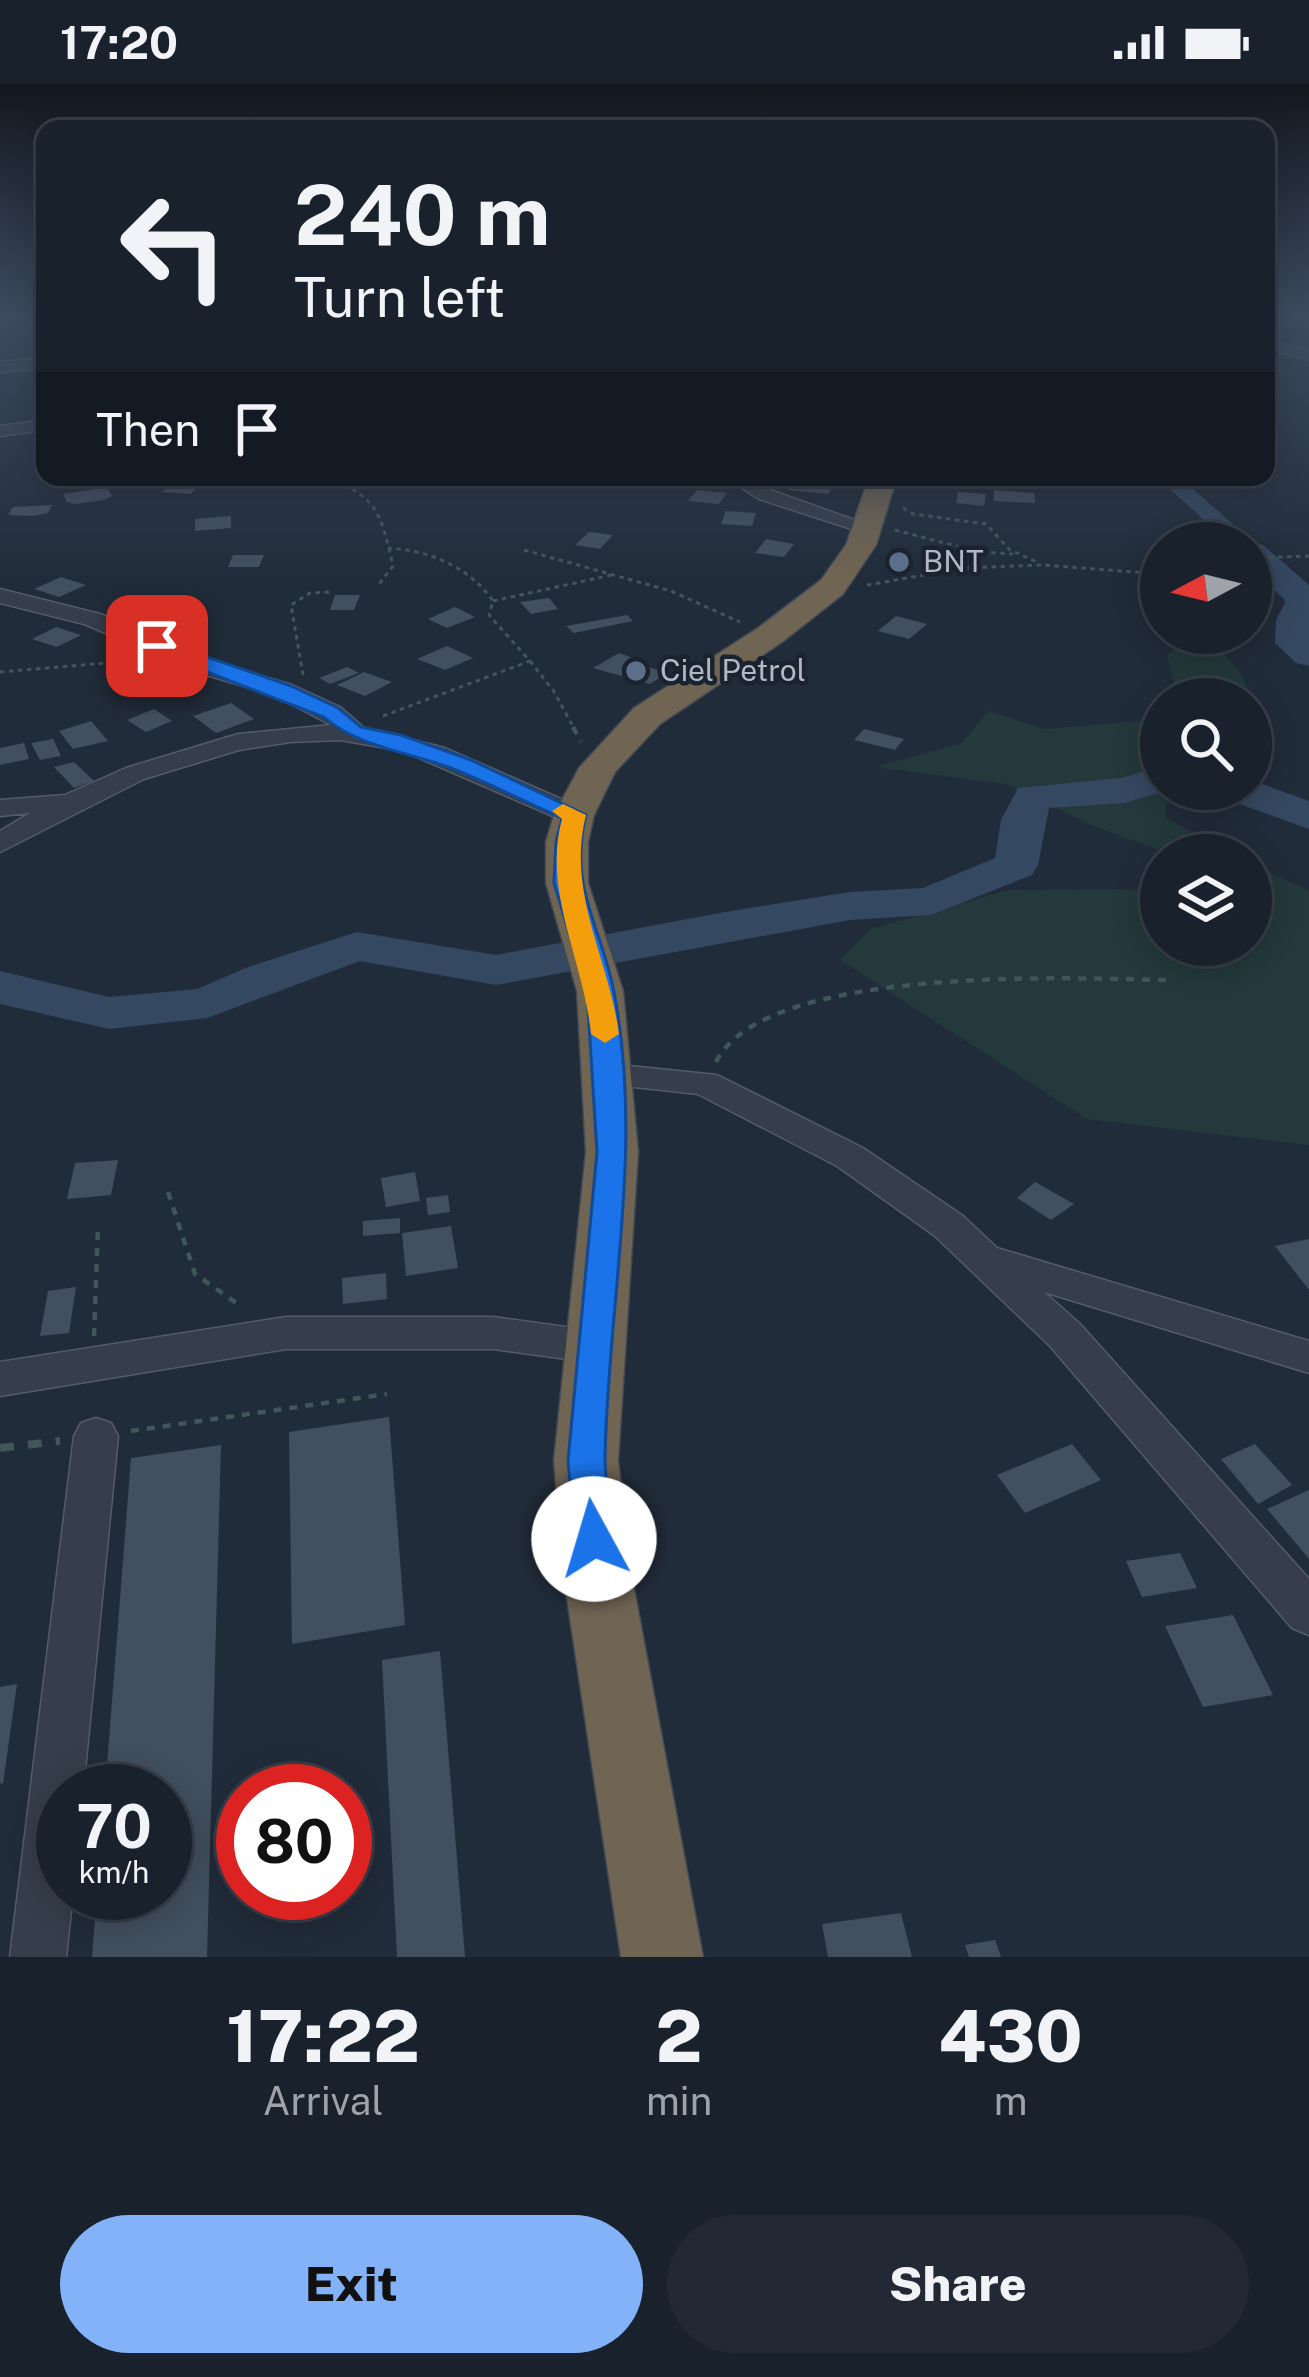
<!DOCTYPE html>
<html lang="en">
<head>
<meta charset="utf-8">
<style>
	:root { --surface:#19212c; --page:#222934; --text:#f1f3f6; --muted:#9fa3a9; --line:#373e48; --accent:#83b2f8 }
	body { margin:0; font-family:"Public Sans",sans-serif; background:var(--page); color:var(--text); height:100vh; display:flex; flex-direction:column; font-size:45px; white-space:nowrap }
	* { box-sizing:border-box; margin:0 }
	p { font-size:39px; color:var(--muted) }
	.icon { flex:none; width:66px; height:66px; fill:none; stroke:currentColor; stroke-width:2; stroke-linecap:round; stroke-linejoin:round }
	.map { position:relative; height:1873px; overflow:hidden }
	.details { display:flex; flex-direction:column; background:var(--surface); flex:1 }
	.details>* { flex:none }
	.guide { position:absolute; left:36px; top:36px; width:1239px; height:366px; border-radius:24px; box-shadow:0 6px 30px #0003,0 0 0 3px var(--line); background:#19212c; color:var(--text); overflow:hidden }
	.needle { width:78px; rotate:263deg }
	.fabs { position:absolute; left:1140px; top:438px; display:grid; gap:24px }
	.fabs a { display:grid; place-items:center; width:132px; height:132px; border-radius:50%; background:var(--surface); box-shadow:0 6px 30px #0003,0 0 0 3px var(--line); font-size:60px }
	.speed { position:absolute; left:36px; top:1680px; display:flex; gap:24px; font-size:60px; font-weight:700; text-align:center }
	.speed>* { display:grid; place-content:center; width:156px; height:156px; border-radius:50%; background:var(--surface); box-shadow:0 6px 30px #0003,0 0 0 3px var(--line); line-height:1 }
	.speed small { font-size:30px; font-weight:400 }
	.speed .limit { border:18px solid #d22; background:#fff; color:#111 }
	.pin { position:absolute; display:grid; place-items:center; width:102px; height:102px; color:#fff; margin:-51px; border-radius:24px; box-shadow:0 6px 18px #0006 }
	.me { position:absolute; width:132px; margin:-66px; rotate:354deg; stroke-linejoin:round; filter:drop-shadow(0 0 9px #0008) }
	.turn { display:flex; align-items:center; gap:42px; height:252px; padding:0 60px; font-size:54px }
	.turn .icon { width:156px; height:156px; stroke-width:2.5 }
	.turn b { display:block; font-size:84px; line-height:102px }
	.then { display:flex; align-items:center; height:114px; padding:0 60px; background:#0003; gap:24px; font-size:45px }
	.eta { display:flex; justify-content:space-evenly; align-items:center; height:204px; text-align:center }
	.eta b { font-size:72px; font-weight:800; line-height:84px }
	.action { display:flex; gap:24px; margin-top:auto; padding:24px 60px }
	.action a { flex:1; height:138px; border-radius:72px; background:var(--accent); color:#111; font-size:48px; font-weight:800; line-height:138px; text-align:center }
	.action a+a { background:var(--page); color:var(--text) }
	.status { display:flex; justify-content:space-between; align-items:center; height:84px; padding:0 60px; background:var(--surface); direction:ltr }
	.status svg { height:33px; fill:currentColor }
	.map>svg:first-child { display:block }
</style>
</head>
<body>
<div class="status"><b>17:20</b><svg viewBox="0 0 49 12"><path d="M0 12V9h3v3zM5 12V6h3v6zM10 12V3h3v9zM15 12V0h3v12zM26 1h20v11H26zM47 4h2v5h-2z"/></svg></div>
<div class="map">
<svg width="1309" height="1873" viewBox="0 0 1309 1873">
	<rect width="100%" height="100%" fill="#212c3a"/>
	<g fill="#23393b">
		<path d="M 1192,551 C 1222,564 1243,583 1251,615 L 1169,615 L 1174,601 L 1167,571 Z"/>
		<path d="M 988,627 L 1044,645 L 1161,635 L 1161,705 L 1223,705 L 1208,715 L 1167,716 L 1165,733 L 1234,771 L 1174,771 L 1098,744 L 1006,700 L 875,683 L 962,659 Z"/>
		<path d="M 1251,780 L 1309,807 L 1309,1061 L 1087,1035 L 840,876 L 871,845 L 1008,806 L 1156,805 L 1161,797 L 1161,861 L 1251,861 Z"/>
	</g>
	<path fill="#354861" d="M 1157,393 L 1180,393 L 1306,506 L 1309,519 L 1284,517 L 1287,506 L 1251,481 L 1251,459 L 1229,459 Z"/>
	<g fill="none" stroke-linecap="round" stroke-linejoin="round">
		<g fill="#354861" fill-rule="evenodd">
			<path d="M 1251,458 L 1263,461 L 1309,501 L 1309,582 L 1296,579 L 1275,559 L 1276,536 L 1286,517 L 1251,485 Z"/>
			<path d="M 1161,683 L 1161,705 L 1172,705 L 1124,719 L 1049,724 L 1038,781 L 1032,791 L 931,831 L 850,836 L 496,901 L 360,877 L 207,934 L 109,945 L 0,920 L 0,887 L 109,913 L 197,905 L 248,883 L 357,848 L 496,871 L 725,828 L 850,808 L 923,804 L 995,774 L 1001,736 L 1018,704 L 1121,694 Z"/>
			<path d="M 1251,696 L 1309,717 L 1309,745 L 1223,714 L 1217,705 L 1251,705 Z"/>
		</g>
	</g>
	<g fill="#424f5e">
		<path d="M 45,244 L 45,273 L 38,274 L 27,257 L 39,251 L 20,253 L 21,245 Z"/>
		<path d="M 180,393 L 211,393 L 190,410 L 162,408 Z"/>
		<path d="M 796,393 L 801,393 L 835,396 L 828,410 L 788,406 Z"/>
		<path d="M 107,403 L 112,412 L 104,416 L 75,420 L 67,418 L 63,410 Z"/>
		<path d="M 697,406 L 727,409 L 719,420 L 688,417 Z"/>
		<path d="M 994,406 L 1034,409 L 1035,419 L 994,417 Z"/>
		<path d="M 958,408 L 986,410 L 984,422 L 956,419 Z"/>
		<path d="M 52,421 L 48,429 L 34,432 L 8,431 L 13,423 Z"/>
		<path d="M 726,427 L 756,429 L 752,442 L 721,440 Z"/>
		<path d="M 231,432 L 231,444 L 195,447 L 195,435 Z"/>
		<path d="M 589,448 L 613,451 L 600,465 L 575,461 Z"/>
		<path d="M 766,455 L 794,460 L 784,473 L 755,469 Z"/>
		<path d="M 233,471 L 264,471 L 259,483 L 228,483 Z"/>
		<path d="M 61,493 L 86,501 L 59,513 L 34,505 Z"/>
		<path d="M 335,511 L 360,511 L 354,526 L 330,526 Z"/>
		<path d="M 549,514 L 558,525 L 531,530 L 520,518 Z"/>
		<path d="M 183,523 L 191,535 L 166,541 L 155,530 Z"/>
		<path d="M 455,523 L 475,533 L 447,544 L 428,535 Z"/>
		<path d="M 627,531 L 633,537 L 574,549 L 566,542 Z"/>
		<path d="M 896,532 L 927,540 L 909,555 L 878,547 Z"/>
		<path d="M 56,543 L 81,551 L 57,563 L 32,555 Z"/>
		<path d="M 447,562 L 473,574 L 445,586 L 417,575 Z"/>
		<path d="M 619,569 L 641,577 L 636,579 L 667,589 L 650,600 L 593,584 Z"/>
		<path d="M 347,583 L 359,589 L 330,600 L 319,594 Z"/>
		<path d="M 364,588 L 392,598 L 365,612 L 337,601 Z"/>
		<path d="M 231,619 L 254,635 L 216,649 L 193,632 Z"/>
		<path d="M 154,625 L 172,637 L 146,648 L 127,636 Z"/>
		<path d="M 91,637 L 108,657 L 73,665 L 59,647 Z"/>
		<path d="M 864,645 L 904,655 L 895,666 L 854,656 Z"/>
		<path d="M 53,655 L 61,672 L 40,676 L 31,659 Z"/>
		<path d="M 24,659 L 29,675 L 0,681 L 0,664 Z"/>
		<path d="M 74,678 L 94,697 L 74,704 L 54,683 Z"/>
		<path d="M 118,1076 L 111,1111 L 67,1115 L 75,1079 Z"/>
		<path d="M 415,1088 L 420,1117 L 386,1123 L 381,1094 Z"/>
		<path d="M 1035,1098 L 1074,1120 L 1051,1136 L 1017,1114 Z"/>
		<path d="M 448,1111 L 450,1128 L 428,1131 L 426,1114 Z"/>
		<path d="M 400,1134 L 400,1149 L 363,1152 L 363,1137 Z"/>
		<path d="M 451,1142 L 458,1184 L 406,1192 L 402,1149 Z"/>
		<path d="M 1309,1155 L 1309,1206 L 1275,1162 Z"/>
		<path d="M 386,1189 L 387,1215 L 343,1220 L 342,1194 Z"/>
		<path d="M 76,1203 L 69,1249 L 40,1252 L 48,1207 Z"/>
		<path d="M 389,1333 L 405,1541 L 292,1560 L 289,1348 Z"/>
		<path d="M 1072,1360 L 1101,1396 L 1025,1429 L 997,1391 Z"/>
		<path d="M 1255,1360 L 1292,1401 L 1258,1420 L 1221,1375 Z"/>
		<path d="M 221,1361 L 207,1873 L 92,1873 L 97,1809 L 165,1809 L 165,1707 L 105,1707 L 131,1374 Z"/>
		<path d="M 1309,1406 L 1309,1475 L 1267,1425 Z"/>
		<path d="M 1180,1469 L 1197,1504 L 1142,1513 L 1126,1477 Z"/>
		<path d="M 1233,1531 L 1273,1611 L 1203,1623 L 1165,1542 Z"/>
		<path d="M 440,1567 L 465,1873 L 397,1873 L 382,1576 Z"/>
		<path d="M 17,1600 L 3,1700 L 0,1699 L 0,1603 Z"/>
		<path d="M 901,1829 L 912,1873 L 828,1873 L 822,1840 Z"/>
		<path d="M 995,1856 L 1001,1873 L 969,1873 L 965,1861 Z"/>
	</g>
	<g fill="none" stroke-linecap="round" stroke-linejoin="round">
		<defs>
			<g id="minor">
				<path d="M 1266,255 L 1309,266 L 1309,276 L 1266,265 Z"/>
				<path d="M 45,274 L 45,284 L 0,288 L 0,278 Z"/>
				<path d="M 45,336 L 45,346 L 0,352 L 0,342 Z"/>
				<path d="M 725,393 L 749,393 L 773,407 L 874,443 L 864,449 L 759,415 Z"/>
				<path d="M 0,505 L 100,530 L 224,581 L 292,601 L 340,623 L 364,644 L 445,664 L 584,725 L 588,731 L 574,739 L 564,737 L 403,667 L 340,656 L 290,658 L 239,666 L 144,695 L 0,768 L 0,747 L 30,729 L 0,732 L 0,716 L 65,711 L 126,684 L 238,650 L 331,641 L 274,611 L 206,591 L 84,540 L 0,519 Z"/>
				<path d="M 610,980 L 717,991 L 863,1064 L 963,1132 L 997,1164 L 1309,1257 L 1309,1289 L 1044,1208 L 1080,1240 L 1309,1495 L 1309,1551 L 1292,1544 L 1050,1262 L 935,1152 L 837,1082 L 698,1010 L 598,999 L 593,991 L 598,983 Z"/>
				<path d="M 286,1233 L 493,1233 L 595,1247 L 610,1252 L 616,1263 L 610,1274 L 595,1279 L 493,1265 L 286,1265 L 0,1312 L 0,1278 Z"/>
				<path d="M 96,1334 L 111,1339 L 118,1352 L 83,1707 L 63,1707 L 63,1809 L 73,1809 L 66,1873 L 10,1873 L 74,1352 L 81,1339 Z"/>
			</g>
			<path id="highway" d="M 869,393 L 897,393 L 876,461 L 843,510 L 782,558 L 660,640 L 615,688 L 594,731 L 588,758 L 588,799 L 623,907 L 638,1068 L 618,1377 L 632,1494 L 703,1873 L 621,1873 L 564,1494 L 554,1377 L 586,1068 L 577,907 L 546,799 L 546,758 L 554,731 L 579,684 L 634,624 L 758,544 L 821,496 L 846,461 Z"/>
		</defs>
		<use href="#minor" stroke="#535c68" stroke-width="3"/>
		<use href="#highway" stroke="#404955" stroke-width="3"/>
		<g stroke="#415658" stroke-width="3" stroke-dasharray="4.5 4.5" stroke-linecap="butt">
			<path d="M 328,393 C 379,414 381,431 393,482 L 379,500"/>
			<path d="M 903,424 L 913,430 L 986,440 L 1010,466 L 1037,478"/>
			<path d="M 895,446 L 979,468 L 1013,470"/>
			<path d="M 524,466 L 671,507 L 740,538"/>
			<path d="M 1251,474 L 1309,472"/>
			<path d="M 867,501 L 965,484 L 1042,481 L 1161,490"/>
			<path d="M 493,517 L 616,490"/>
			<path d="M 530,577 L 553,606 L 575,646"/>
			<path d="M 0,588 L 107,579 L 125,573"/>
			<path d="M 303,591 L 291,521 L 310,509 L 329,508"/>
			<path d="M 383,632 L 530,577 L 489,531 L 493,517 C 470,483 428,466 388,464"/>
		</g>
		<g stroke="#415658" stroke-width="4.5" stroke-dasharray="8 8" stroke-linecap="butt">
			<path d="M 573,643 L 581,658"/>
			<path d="M 716,978 C 764,881 1068,894 1166,896"/>
			<path d="M 168,1108 L 195,1190 L 242,1223"/>
			<path d="M 94,1252 L 98,1143"/>
			<path d="M 131,1347 L 387,1310"/>
		</g>
		<path stroke="#415658" stroke-width="8" stroke-dasharray="14 14" stroke-linecap="butt" d="M 0,1364 L 60,1357"/>
		<use href="#minor" fill="#353e4a" fill-rule="evenodd"/>
		<use href="#highway" fill="#706452" fill-rule="evenodd"/>
	</g>
	<linearGradient id="sky" x2="0" y2="1"><stop stop-color="#121820"/><stop offset="0.47" stop-color="#3d4b60"/><stop offset="1" stop-color="#3d4b60" stop-opacity="0"/></linearGradient>
	<rect width="1309" height="493" fill="url(#sky)"/>
	<path fill="#1a73e8" stroke="#114b97" stroke-width="3" d="M 150,558 L 164,558 L 291,602 L 338,624 L 361,643 L 401,651 L 471,676 L 586,731 C 568,804 601,841 614,908 C 644,1063 608,1218 605,1373 C 605,1400 610,1428 613,1455 L 608,1467 L 594,1471 L 581,1467 L 575,1455 L 568,1377 L 597,1068 L 587,908 L 554,799 L 556,758 L 562,734 C 525,718 489,699 451,684 C 408,668 358,663 324,633 L 150,566 Z"/>
	<path fill="#f59e0b" d="M 563,720 L 586,731 C 566,809 609,874 619,950 L 605,959 L 591,950 C 584,877 542,808 562,735 L 552,727 Z"/>
	<g fill="#5c6f8a" stroke="#1b232f" stroke-width="4.5">
		<circle cx="899" cy="478" r="12"/>
		<circle cx="636" cy="587" r="12"/>
	</g>
	<g text-anchor="middle" stroke-width="9" stroke-linejoin="round" paint-order="stroke">
		<g font-size="30" fill="#b0b9c6" stroke="#1b232f" text-anchor="start">
			<text x="923" y="488">BNT</text>
			<text x="660" y="597">Ciel Petrol</text>
		</g>
	</g>
</svg>
<div class="fabs">
<a><svg class="needle" viewBox="-14 -14 28 28"><path d="M0-13l5 13h-10z" fill="#e53935"/><path d="M0 13l5-13h-10z" fill="#9fa3a9"/></svg></a>
<a><svg class="icon" aria-label="search" viewBox="0 0 24 24"><circle cx="10" cy="10" r="6"/><path d="M15 15l6 6"/></svg></a>
<a><svg class="icon" aria-label="layers" viewBox="0 0 24 24"><path d="M12 4l9 5-9 5-9-5zM3 14l9 5 9-5"/></svg></a>
</div>
<div class="speed"><div>70<small>km/h</small></div><div class="limit">80</div></div>
<div class="pin" style="left:157px;top:562px;background:#d93025"><svg class="icon" aria-label="arrive" viewBox="0 0 24 24"><path d="M6 21V4h12l-3 4 3 4H6"/></svg></div>
<svg class="me" style="left:594px;top:1455px" viewBox="-20 -20 40 40"><circle r="19" fill="#fff"/><path d="M0-13L10 11 0 6-10 11z" fill="#1a73e8"/></svg>
<div class="guide">
<div class="turn"><svg class="icon" aria-label="left" viewBox="0 0 24 24"><path d="M17 20v-9H6M10 6l-5 5 5 5"/></svg><div><b>240 m</b>Turn left</div></div>
<div class="then">Then<svg class="icon" aria-label="arrive" viewBox="0 0 24 24"><path d="M6 21V4h12l-3 4 3 4H6"/></svg></div>
</div>
</div>
<section class="details">
<div class="eta">
<div><b>17:22</b><p>Arrival</p></div>
<div><b>2</b><p>min</p></div>
<div><b>430</b><p>m</p></div>
</div>
<div class="action"><a>Exit</a><a>Share</a></div>
</section>
</body>
</html>
